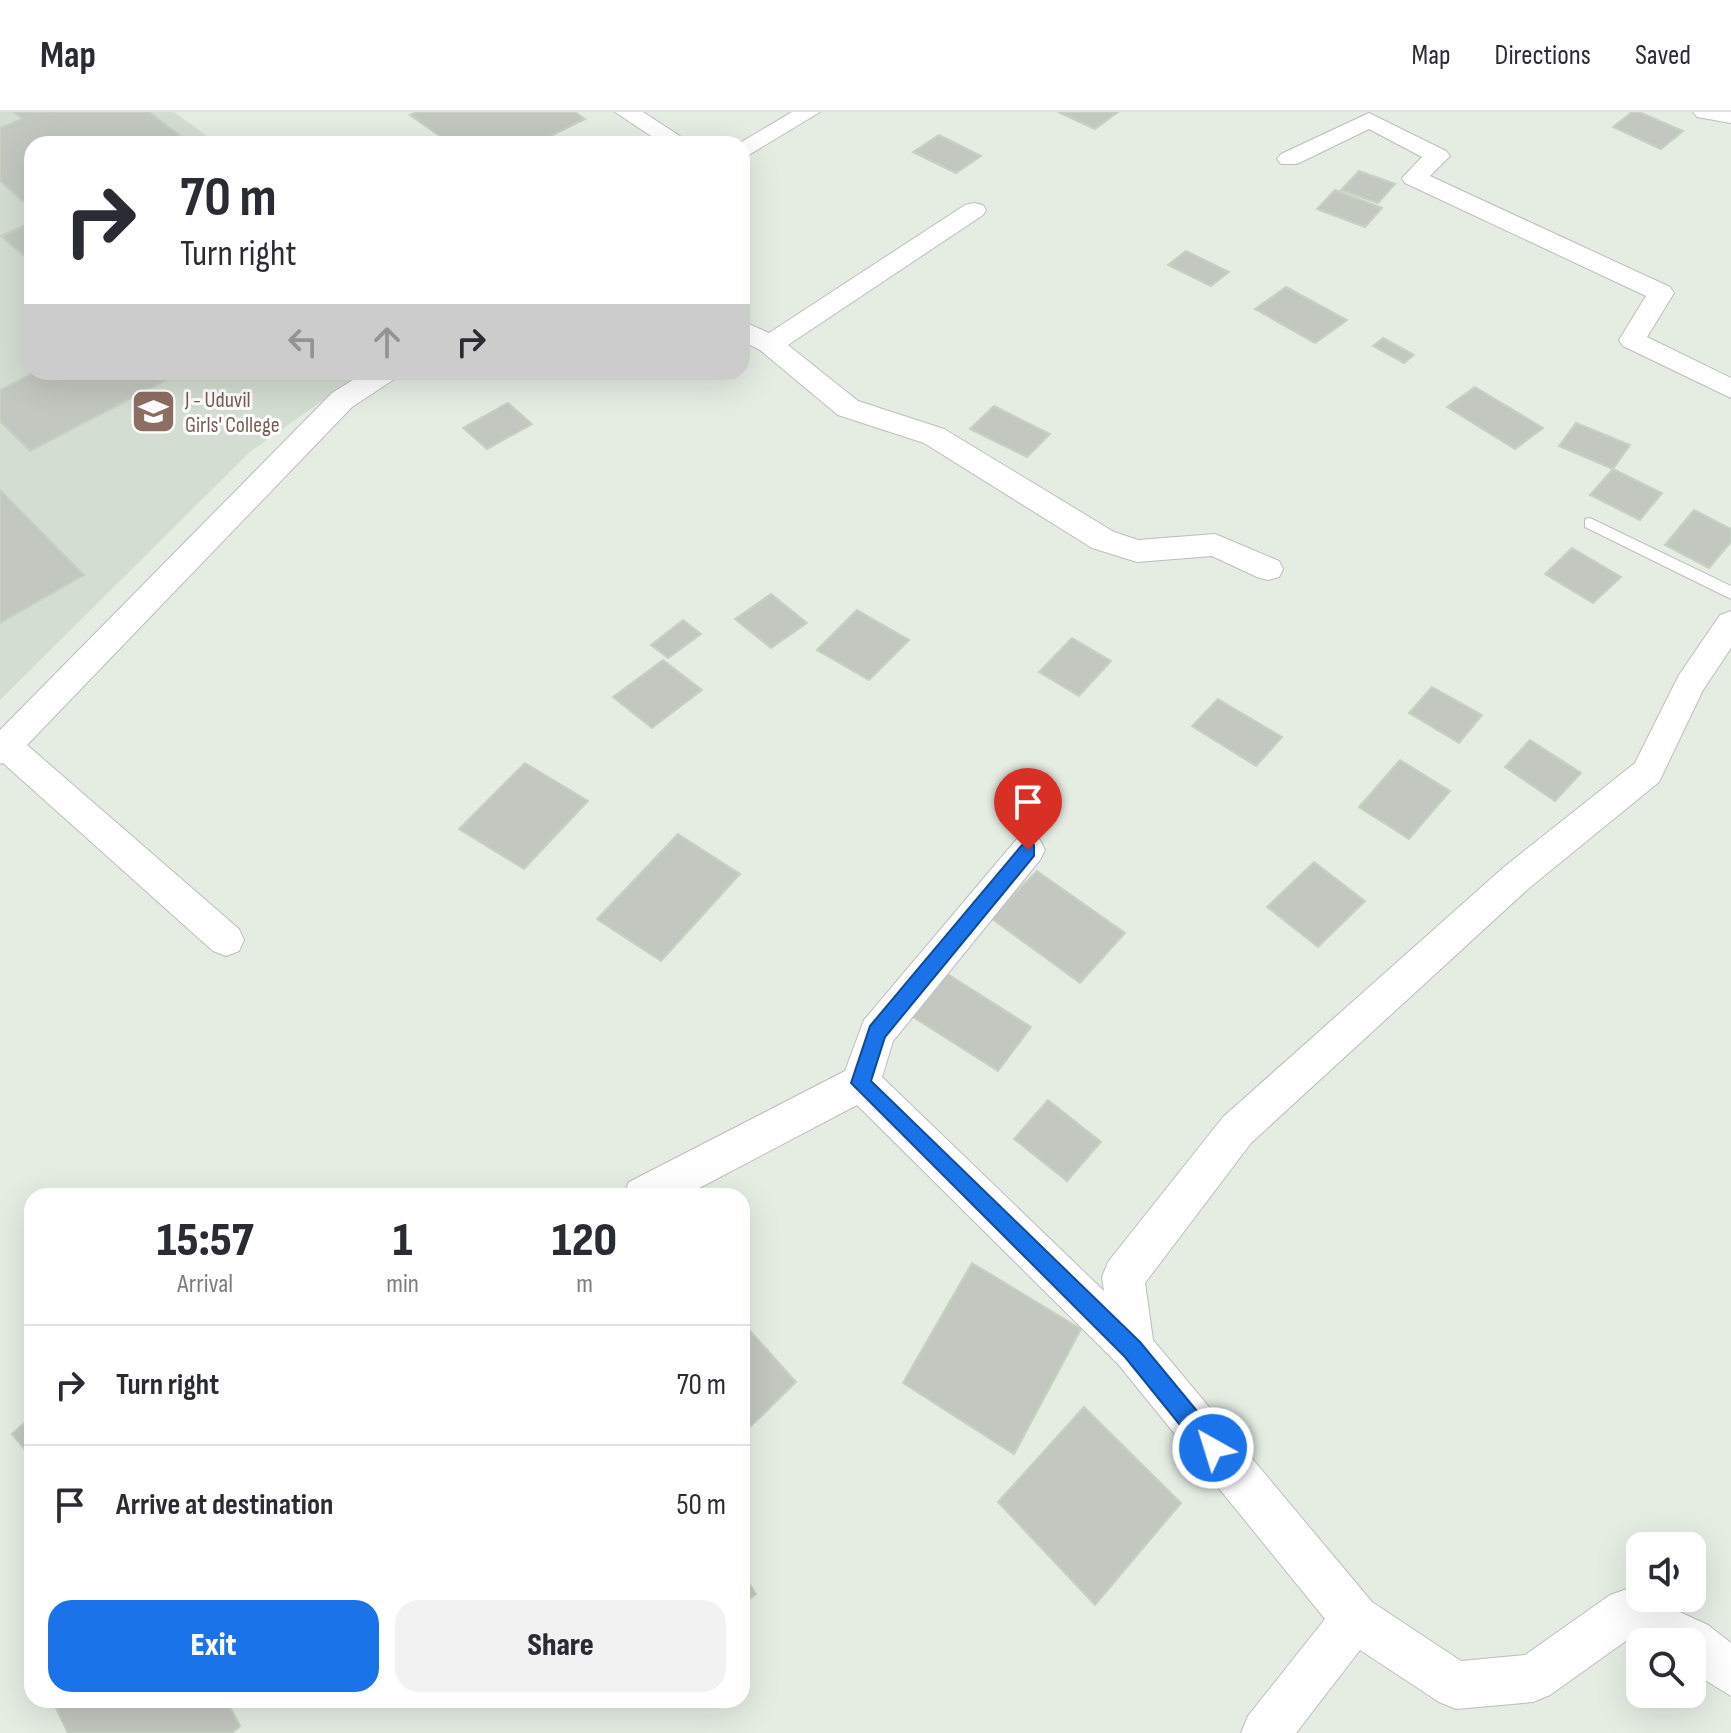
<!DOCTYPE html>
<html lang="en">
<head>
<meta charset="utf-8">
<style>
	:root { --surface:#fff; --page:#f2f2f3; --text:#2b2b33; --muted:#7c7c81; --line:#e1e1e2; --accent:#1a73e8 }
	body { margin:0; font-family:"Sofia Sans Condensed",sans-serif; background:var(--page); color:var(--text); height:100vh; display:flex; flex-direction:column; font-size:30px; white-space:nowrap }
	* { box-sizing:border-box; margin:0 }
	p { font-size:26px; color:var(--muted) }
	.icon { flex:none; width:44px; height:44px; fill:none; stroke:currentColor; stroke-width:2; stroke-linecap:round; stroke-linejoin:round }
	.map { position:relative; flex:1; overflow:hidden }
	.sheet { position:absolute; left:24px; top:1076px; width:726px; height:520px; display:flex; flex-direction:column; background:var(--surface); border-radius:24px; box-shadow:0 8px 32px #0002 }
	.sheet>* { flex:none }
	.top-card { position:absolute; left:24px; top:24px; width:726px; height:244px; border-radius:24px; box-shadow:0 8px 32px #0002; background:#fff; color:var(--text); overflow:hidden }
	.controls { position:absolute; left:1626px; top:1420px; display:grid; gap:16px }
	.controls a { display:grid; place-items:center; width:80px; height:80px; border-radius:16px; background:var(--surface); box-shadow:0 8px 32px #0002; font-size:40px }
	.pin { position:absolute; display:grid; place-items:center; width:68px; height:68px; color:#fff; margin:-82px -34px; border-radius:50% 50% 50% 0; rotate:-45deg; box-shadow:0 0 8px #0007 }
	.pin .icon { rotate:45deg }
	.me { position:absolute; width:88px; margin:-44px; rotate:321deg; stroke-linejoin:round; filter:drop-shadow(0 0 6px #0008) }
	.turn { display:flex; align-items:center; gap:28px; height:168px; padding:0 24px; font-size:36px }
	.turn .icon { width:104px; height:104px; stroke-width:2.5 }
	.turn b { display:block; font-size:56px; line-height:68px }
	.lanes { display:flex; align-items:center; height:76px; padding:0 24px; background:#0003; justify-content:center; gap:40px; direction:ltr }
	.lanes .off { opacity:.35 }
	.eta { display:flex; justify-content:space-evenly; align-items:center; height:136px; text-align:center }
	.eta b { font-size:48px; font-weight:800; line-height:56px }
	.cta { display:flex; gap:16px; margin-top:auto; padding:16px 24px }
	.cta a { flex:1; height:92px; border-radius:24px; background:var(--accent); color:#fff; font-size:32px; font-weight:800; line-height:92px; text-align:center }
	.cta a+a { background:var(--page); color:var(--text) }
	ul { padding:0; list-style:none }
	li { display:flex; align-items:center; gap:24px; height:120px; padding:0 24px; border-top:2px solid var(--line) }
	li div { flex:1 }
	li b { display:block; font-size:30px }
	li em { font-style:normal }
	header { display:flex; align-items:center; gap:48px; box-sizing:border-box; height:112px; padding:0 40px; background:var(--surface); border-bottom:2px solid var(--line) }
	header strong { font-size:38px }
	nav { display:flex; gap:44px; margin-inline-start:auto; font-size:28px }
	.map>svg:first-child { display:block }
</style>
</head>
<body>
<header>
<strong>Map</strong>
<nav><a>Map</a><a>Directions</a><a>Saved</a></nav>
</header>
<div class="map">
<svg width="1731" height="1621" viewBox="0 0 1731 1621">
	<rect width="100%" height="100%" fill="#e5ede3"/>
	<path fill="#d4ddd2" d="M 0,0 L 174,0 L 218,32 L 32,32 L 32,260 L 363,260 L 251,339 L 0,588 Z"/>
	<g fill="#c2c8c0" stroke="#c6d1c2" stroke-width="2">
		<path d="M 14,0 L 149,0 L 191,32 L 32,32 L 32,97 L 0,69 L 0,16 L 22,7 Z"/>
		<path d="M 417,0 L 575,0 L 585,7 L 534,32 L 451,32 L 410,3 Z"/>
		<path d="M 1058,0 L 1118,0 L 1095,17 Z"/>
		<path d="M 1632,0 L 1639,0 L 1683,19 L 1661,37 L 1613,15 Z"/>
		<path d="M 939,23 L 981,44 L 956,61 L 913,40 Z"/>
		<path d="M 1359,59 L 1395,72 L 1378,91 L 1341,78 Z"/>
		<path d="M 1335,78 L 1382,96 L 1365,115 L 1317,97 Z"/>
		<path d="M 32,110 L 32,151 L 1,124 Z"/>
		<path d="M 1186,139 L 1229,160 L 1211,174 L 1168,153 Z"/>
		<path d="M 1286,175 L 1347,208 L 1315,231 L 1255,197 Z"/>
		<path d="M 1383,226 L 1414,243 L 1404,251 L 1373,234 Z"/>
		<path d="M 35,260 L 173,260 L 176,263 L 30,339 L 0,309 L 0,278 Z"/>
		<path d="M 1475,275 L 1543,316 L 1515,337 L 1447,295 Z"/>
		<path d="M 508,291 L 532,312 L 487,337 L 463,316 Z"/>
		<path d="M 994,294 L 1050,322 L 1027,345 L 970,317 Z"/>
		<path d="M 1576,311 L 1630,333 L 1613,357 L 1559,334 Z"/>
		<path d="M 1613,357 L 1662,381 L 1640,408 L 1590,383 Z"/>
		<path d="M 0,378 L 84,463 L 0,511 Z"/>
		<path d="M 1694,398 L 1731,417 L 1731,430 L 1709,456 L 1665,433 Z"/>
		<path d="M 1572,436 L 1621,465 L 1593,491 L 1545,462 Z"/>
		<path d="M 771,482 L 807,511 L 771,536 L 735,507 Z"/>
		<path d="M 857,498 L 909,528 L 869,568 L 817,538 Z"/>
		<path d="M 683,508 L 701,522 L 668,546 L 651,533 Z"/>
		<path d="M 1072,526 L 1111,549 L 1079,584 L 1039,560 Z"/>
		<path d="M 663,548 L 702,578 L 652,616 L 613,585 Z"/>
		<path d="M 1432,575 L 1482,603 L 1459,631 L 1409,601 Z"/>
		<path d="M 1218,587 L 1282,625 L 1256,654 L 1192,614 Z"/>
		<path d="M 1530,628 L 1581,661 L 1555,689 L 1505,655 Z"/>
		<path d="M 1400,648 L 1450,679 L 1409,727 L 1359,695 Z"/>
		<path d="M 525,651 L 588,689 L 524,757 L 459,717 Z"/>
		<path d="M 678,722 L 740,762 L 661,849 L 597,807 Z"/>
		<path d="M 1314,750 L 1365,789 L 1318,835 L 1267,795 Z"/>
		<path d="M 1037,759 L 1125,821 L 1080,871 L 991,806 Z"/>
		<path d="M 946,861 L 1031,915 L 998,959 L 913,905 Z"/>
		<path d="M 1048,988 L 1101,1030 L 1067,1069 L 1014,1027 Z"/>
		<path d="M 972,1151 L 1081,1217 L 1014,1342 L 903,1271 Z"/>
		<path d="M 742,1210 L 796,1270 L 751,1314 L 742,1303 Z"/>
		<path d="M 1084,1295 L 1181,1391 L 1095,1493 L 998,1390 Z"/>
		<path d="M 32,1304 L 32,1346 L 12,1322 Z"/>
		<path d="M 742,1460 L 756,1482 L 742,1493 Z"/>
		<path d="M 52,1588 L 226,1588 L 240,1614 L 232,1621 L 68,1621 Z"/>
	</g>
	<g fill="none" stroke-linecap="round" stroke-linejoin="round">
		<defs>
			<path id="lane" d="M 1590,406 L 1731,474 L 1731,487 L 1585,415 L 1585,407 Z"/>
			<g id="street">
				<path d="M 615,0 L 643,0 L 692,32 L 663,32 Z"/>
				<path d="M 792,0 L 820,0 L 742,47 L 742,32 L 738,32 Z"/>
				<path d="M 1693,0 L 1731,0 L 1731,11 L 1697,5 Z"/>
				<path d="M 1369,1 L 1446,39 L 1450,44 L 1430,64 L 1670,175 L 1674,181 L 1647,225 L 1731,266 L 1731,286 L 1623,234 L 1619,228 L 1646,184 L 1405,71 L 1402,66 L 1422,45 L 1369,17 L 1297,52 L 1281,52 L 1277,47 L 1281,42 Z"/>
				<path d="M 974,91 L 983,93 L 986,98 L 983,103 L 788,233 L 858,289 L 944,317 L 1114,420 L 1138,428 L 1215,422 L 1279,449 L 1283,457 L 1279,465 L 1268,468 L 1257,465 L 1212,444 L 1137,450 L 1092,436 L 924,331 L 838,303 L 760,238 L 742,229 L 742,209 L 769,221 L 965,93 Z"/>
				<path d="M 366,260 L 400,260 L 396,266 L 352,295 L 27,633 L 239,817 L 244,828 L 239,839 L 226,844 L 213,839 L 3,651 L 0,652 L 0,618 L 332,281 Z"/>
				<path d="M 1731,499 L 1731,536 L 1703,578 L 1659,670 L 1528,777 L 1251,1031 L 1145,1171 L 1153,1228 L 1372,1490 L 1461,1549 L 1525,1543 L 1610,1483 L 1627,1477 L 1640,1482 L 1640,1486 L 1649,1486 L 1708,1513 L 1731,1531 L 1731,1584 L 1692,1560 L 1692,1530 L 1640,1531 L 1630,1526 L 1550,1583 L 1533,1590 L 1456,1597 L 1439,1590 L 1360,1538 L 1296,1621 L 1241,1621 L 1248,1604 L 1325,1507 L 1118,1252 L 857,993 L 684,1084 L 623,1084 L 629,1070 L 845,959 L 864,908 L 1016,728 L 1028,723 L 1040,728 L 1045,738 L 1040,748 L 893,929 L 882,965 L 1104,1179 L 1102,1165 L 1108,1150 L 1223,1005 L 1504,755 L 1635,651 L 1679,563 L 1720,503 Z"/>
			</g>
		</defs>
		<use href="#lane" stroke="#bfbbc1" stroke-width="2"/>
		<use href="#street" stroke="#bfbbc1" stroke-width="2"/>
		<use href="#lane" fill="#fff" fill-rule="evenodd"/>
		<use href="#street" fill="#fff" fill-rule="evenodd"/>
	</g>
	<path fill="#1a73e8" stroke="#114b97" stroke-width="2" d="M 1028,731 L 1034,733 L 1034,744 L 885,925 L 871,969 L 1140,1230 L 1221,1328 L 1225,1336 L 1221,1344 L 1213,1347 L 1205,1344 L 1125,1245 L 851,971 L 870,914 L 1022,733 Z"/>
	<defs>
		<symbol id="school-square" viewBox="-11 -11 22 22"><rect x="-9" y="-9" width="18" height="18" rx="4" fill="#8d6e63" stroke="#fff"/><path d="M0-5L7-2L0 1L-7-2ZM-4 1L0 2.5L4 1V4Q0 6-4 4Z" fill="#fff"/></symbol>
	</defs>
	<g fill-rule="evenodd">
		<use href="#school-square" x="128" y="274" width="51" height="51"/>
	</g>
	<g text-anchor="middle" stroke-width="6" stroke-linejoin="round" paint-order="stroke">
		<g font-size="22" fill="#785e54" stroke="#fff" text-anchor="start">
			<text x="185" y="295">J - Uduvil<tspan x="185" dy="25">Girls' College</tspan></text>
		</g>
	</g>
</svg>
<div class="controls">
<a><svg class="icon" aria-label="sound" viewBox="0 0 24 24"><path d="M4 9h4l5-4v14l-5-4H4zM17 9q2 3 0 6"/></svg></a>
<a><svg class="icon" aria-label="search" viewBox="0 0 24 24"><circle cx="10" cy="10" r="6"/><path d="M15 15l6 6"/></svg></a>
</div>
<div class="pin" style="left:1028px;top:738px;background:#d93025"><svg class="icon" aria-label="arrive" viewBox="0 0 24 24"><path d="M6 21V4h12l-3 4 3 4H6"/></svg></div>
<svg class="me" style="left:1213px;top:1336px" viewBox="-20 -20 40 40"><circle r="17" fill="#1a73e8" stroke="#fff" stroke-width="3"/><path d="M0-11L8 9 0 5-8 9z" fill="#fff"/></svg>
<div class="top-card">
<div class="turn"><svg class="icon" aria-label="right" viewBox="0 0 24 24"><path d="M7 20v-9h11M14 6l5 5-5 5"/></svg><div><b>70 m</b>Turn right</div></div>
<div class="lanes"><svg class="icon off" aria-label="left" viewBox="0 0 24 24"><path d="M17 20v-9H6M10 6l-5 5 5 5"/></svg><svg class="icon off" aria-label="ahead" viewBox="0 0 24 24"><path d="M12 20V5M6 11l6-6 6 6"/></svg><svg class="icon" aria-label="right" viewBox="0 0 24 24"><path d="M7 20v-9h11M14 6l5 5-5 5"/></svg></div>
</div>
<section class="sheet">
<div class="eta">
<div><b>15:57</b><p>Arrival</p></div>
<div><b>1</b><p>min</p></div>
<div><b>120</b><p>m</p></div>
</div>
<ul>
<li><svg class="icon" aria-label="right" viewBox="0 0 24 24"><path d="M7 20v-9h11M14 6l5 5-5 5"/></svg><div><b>Turn right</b></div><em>70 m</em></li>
<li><svg class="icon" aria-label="arrive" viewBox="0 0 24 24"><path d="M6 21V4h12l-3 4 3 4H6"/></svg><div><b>Arrive at destination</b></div><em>50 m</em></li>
</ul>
<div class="cta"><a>Exit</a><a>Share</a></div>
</section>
</div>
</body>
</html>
